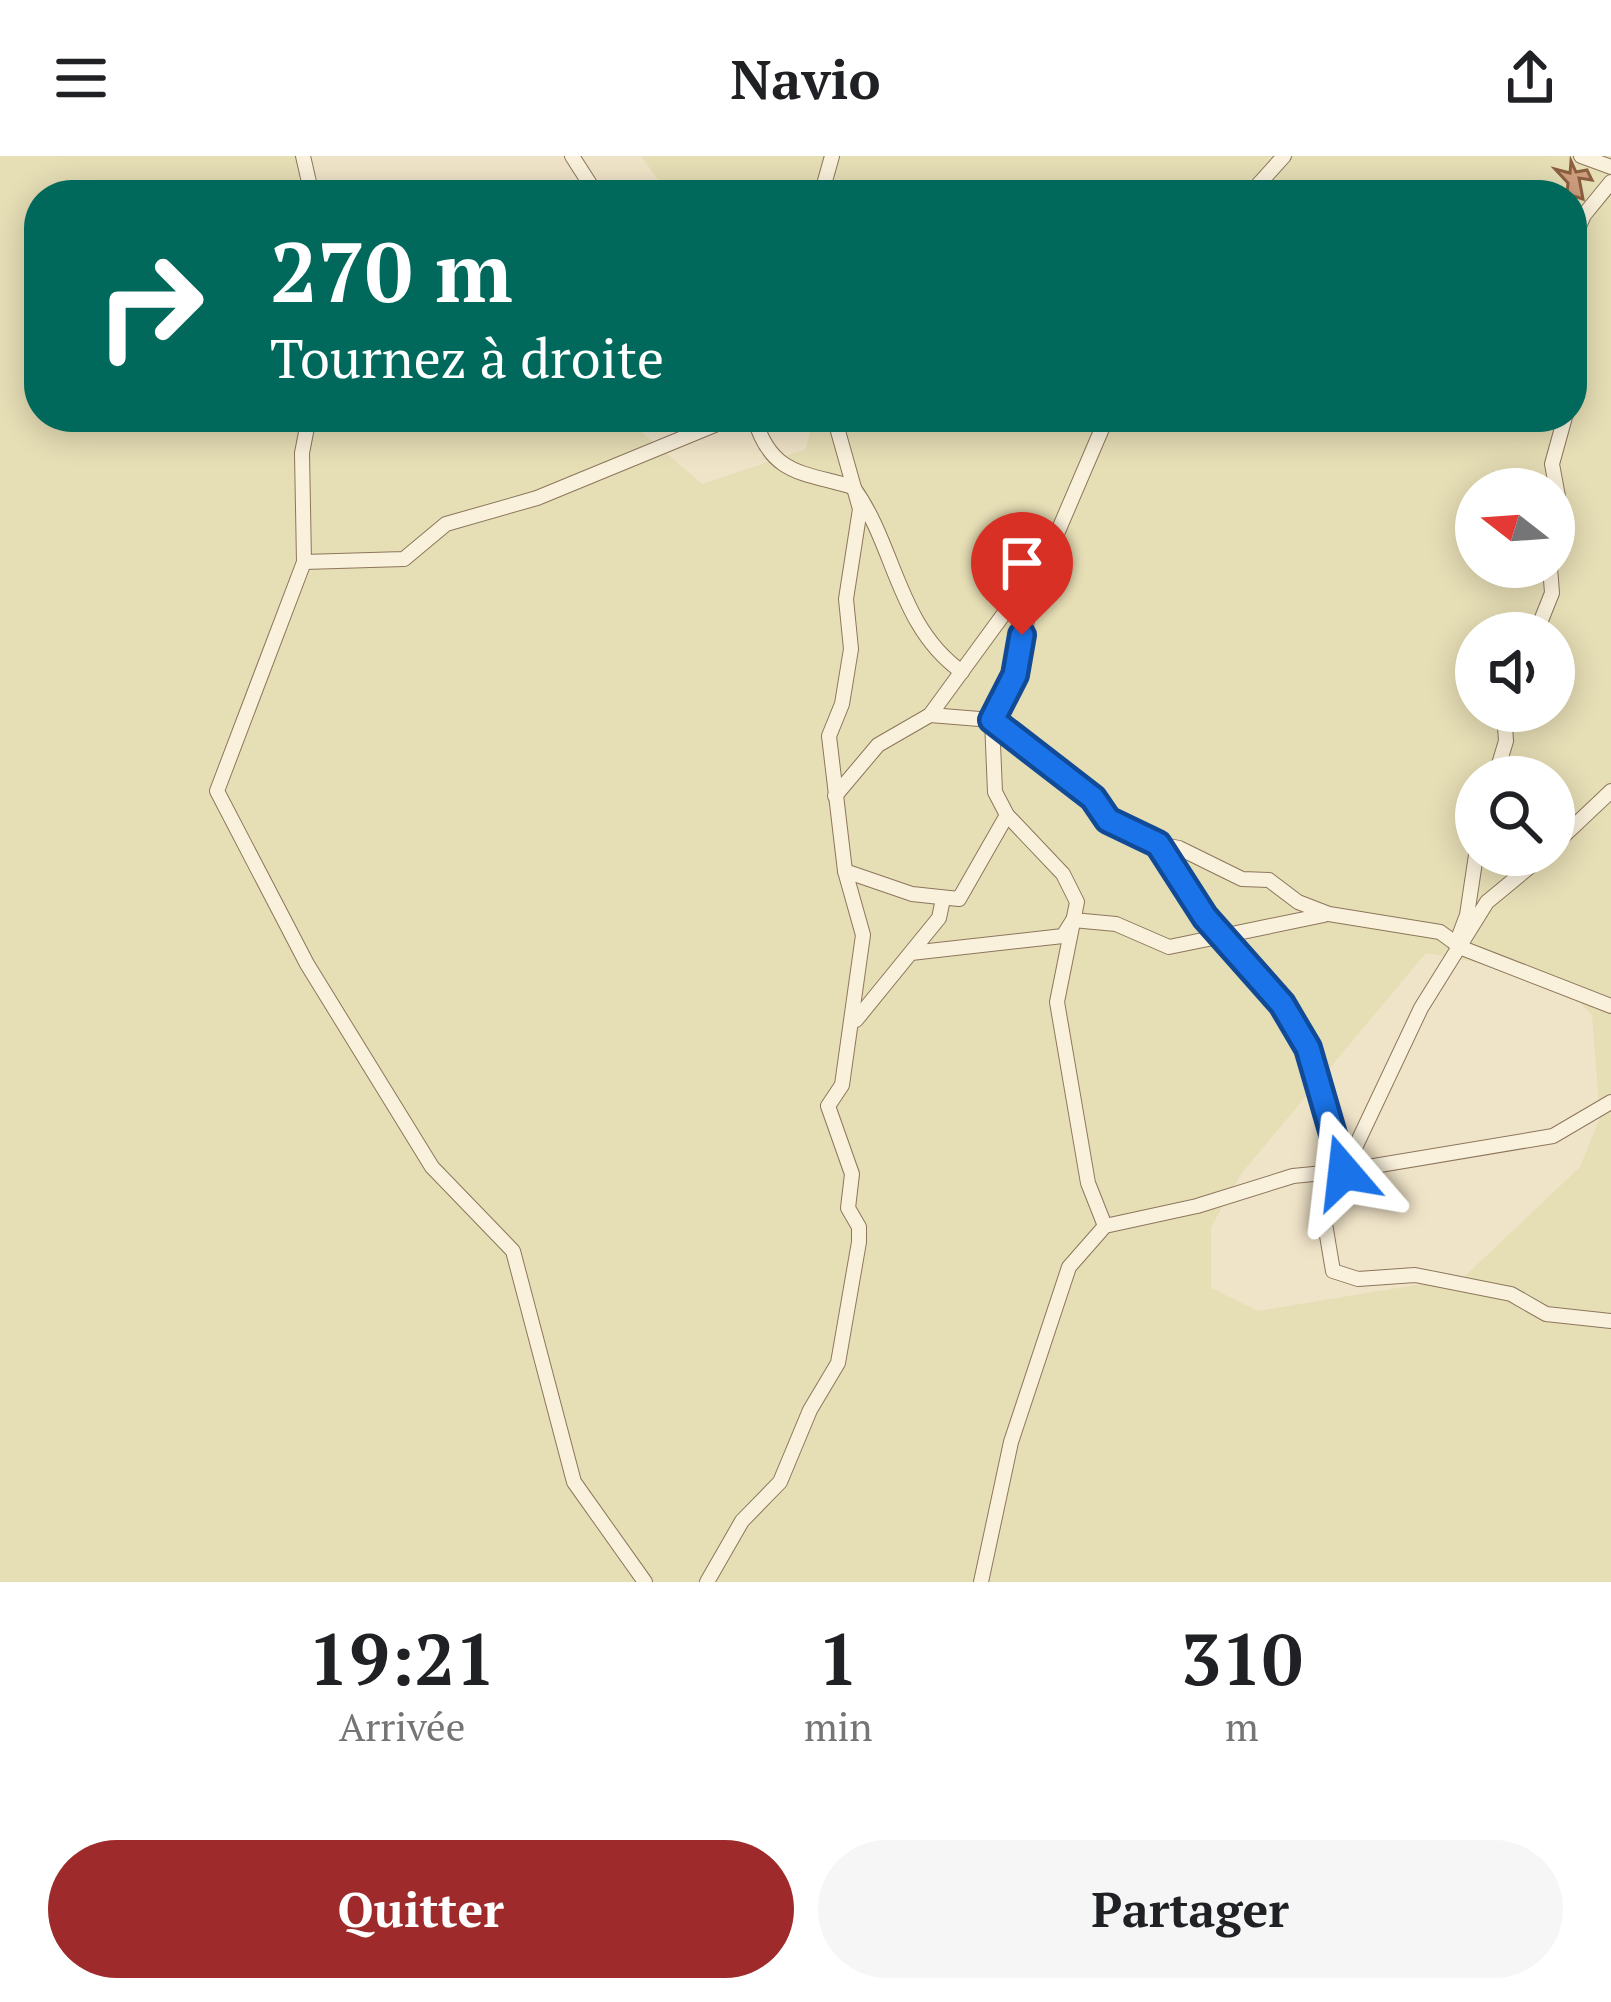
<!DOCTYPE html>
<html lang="fr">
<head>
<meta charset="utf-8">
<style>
	:root { --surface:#fff; --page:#f6f6f6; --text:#202124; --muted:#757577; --accent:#9e2a2b }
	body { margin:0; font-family:"PT Serif",serif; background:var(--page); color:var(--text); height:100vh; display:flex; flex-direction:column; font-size:45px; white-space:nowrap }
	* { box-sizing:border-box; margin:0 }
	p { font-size:39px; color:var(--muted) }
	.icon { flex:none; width:66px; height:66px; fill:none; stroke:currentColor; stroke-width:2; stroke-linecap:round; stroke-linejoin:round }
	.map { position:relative; height:1426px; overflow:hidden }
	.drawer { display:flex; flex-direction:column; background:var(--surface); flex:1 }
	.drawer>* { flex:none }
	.hud { position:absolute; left:24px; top:24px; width:1563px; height:252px; border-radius:48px; box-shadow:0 6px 30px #0003; background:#00695c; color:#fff; overflow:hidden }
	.needle { width:78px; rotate:287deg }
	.buttons { position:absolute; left:1455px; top:312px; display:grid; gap:24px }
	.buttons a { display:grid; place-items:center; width:120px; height:120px; border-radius:50%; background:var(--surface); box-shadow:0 6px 30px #0003; font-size:60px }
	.pin { position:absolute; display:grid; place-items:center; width:102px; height:102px; color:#fff; margin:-123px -51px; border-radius:50% 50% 50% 0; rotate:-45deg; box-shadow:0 0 12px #0007 }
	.pin .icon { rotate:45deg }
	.me { position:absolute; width:132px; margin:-66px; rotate:343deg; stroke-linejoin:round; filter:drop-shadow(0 0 9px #0008) }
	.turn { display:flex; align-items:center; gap:42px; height:252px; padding:0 48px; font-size:54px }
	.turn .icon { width:156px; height:156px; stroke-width:2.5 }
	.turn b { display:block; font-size:84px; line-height:102px }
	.eta { display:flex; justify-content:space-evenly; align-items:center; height:204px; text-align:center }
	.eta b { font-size:72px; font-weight:800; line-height:84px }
	.button { display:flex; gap:24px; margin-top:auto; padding:24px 48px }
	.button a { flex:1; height:138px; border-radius:72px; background:var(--accent); color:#fff; font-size:48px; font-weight:800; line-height:138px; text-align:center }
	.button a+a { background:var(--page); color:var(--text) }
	header { display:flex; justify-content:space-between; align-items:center; height:156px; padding:0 48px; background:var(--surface); font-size:54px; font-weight:800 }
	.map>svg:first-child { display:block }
</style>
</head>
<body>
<header><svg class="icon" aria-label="menu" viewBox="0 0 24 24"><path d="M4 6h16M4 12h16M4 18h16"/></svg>Navio<svg class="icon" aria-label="share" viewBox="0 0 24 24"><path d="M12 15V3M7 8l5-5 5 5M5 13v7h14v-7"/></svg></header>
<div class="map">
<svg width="1611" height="1426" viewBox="0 0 1611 1426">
	<rect width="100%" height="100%" fill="#f0e4c8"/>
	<path fill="#e6deb5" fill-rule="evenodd" d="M 0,0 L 298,0 L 303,39 L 39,39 L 39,261 L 633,261 L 639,274 L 702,328 L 806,293 L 813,261 L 1572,261 L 1572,39 L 669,39 L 641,0 L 1611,0 L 1611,1426 L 0,1426 ZM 1476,333 L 1554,333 L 1554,411 L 1476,411 ZM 1476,477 L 1554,477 L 1554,555 L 1476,555 ZM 1476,621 L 1554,621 L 1554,699 L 1476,699 ZM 1426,797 L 1555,821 L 1592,859 L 1600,961 L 1580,1011 L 1464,1121 L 1258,1155 L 1211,1132 L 1211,1071 L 1241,1018 Z"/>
	<path fill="#cf9f7d" stroke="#8d5f41" stroke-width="3" d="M 1571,5 L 1576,16 L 1587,14 L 1592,24 L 1579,22 L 1583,43 L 1567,38 L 1568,27 L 1555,13 L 1570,17 Z"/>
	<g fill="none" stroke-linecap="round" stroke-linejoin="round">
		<defs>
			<g id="street">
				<path d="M 303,0 L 312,39"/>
				<path d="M 572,0 L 597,39"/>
				<path d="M 1581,0 L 1611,11"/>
				<path d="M 821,39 L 832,0"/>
				<path d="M 1249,39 L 1284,0"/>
				<path d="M 1572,86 L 1584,59 L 1611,26"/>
				<path d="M 1572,120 L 1572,172"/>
				<path d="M 309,261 L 302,297 L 304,406 L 217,635 L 307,808 L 432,1011 L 513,1095 L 574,1326 L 645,1426"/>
				<path d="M 754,261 C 771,320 803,316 853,331 C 896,390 897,470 962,516"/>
				<path d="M 1554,388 L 1562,362 L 1552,308 L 1565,261"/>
				<path d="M 304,406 L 404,403 L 446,368 L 537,342 L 734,261"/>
				<path d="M 1536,477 L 1552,437 L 1550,411"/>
				<path d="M 930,559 L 992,564 L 1093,642 L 1109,664 L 1158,688 L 1179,692 L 1242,723 L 1269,724 L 1298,746 L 1329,758 L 1440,776 L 1462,792 L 1611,850"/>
				<path d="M 1495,621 L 1506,585 L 1504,555"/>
				<path d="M 835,640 L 878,589 L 930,559 L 1003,459 L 1035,429 L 1107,261"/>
				<path d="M 1007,659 L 1063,718 L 1077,746 L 1057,846 L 1088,1027 L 1105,1070"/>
				<path d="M 1158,688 L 1205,761 L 1283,848 L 1308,892 L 1344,1015"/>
				<path d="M 1554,689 L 1611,635"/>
				<path d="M 845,715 L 912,738 L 959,743 L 1007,659 L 995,636 L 992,564 L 1015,519 L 1035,429"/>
				<path d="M 1456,788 L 1467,759 L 1476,699"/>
				<path d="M 911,797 L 1063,780 L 1073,764 L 1116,768 L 1169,791 L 1324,759"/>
				<path d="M 856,864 L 939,762 L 943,743"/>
				<path d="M 1611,946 L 1553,980 L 1344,1015 L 1322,1050 L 1333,1115 L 1358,1123 L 1415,1119 L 1511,1138 L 1546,1158 L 1611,1165"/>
				<path d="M 707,1426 L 742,1365 L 780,1326 L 810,1254 L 838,1207 L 859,1086 L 859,1071 L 848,1052 L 852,1018 L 828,950 L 842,929 L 863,779 L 845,715 L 829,580 L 842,548 L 851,493 L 846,443 L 860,353 L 834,261"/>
				<path d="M 981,1426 L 1011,1286 L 1069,1111 L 1105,1070 L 1197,1050 L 1293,1020 L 1344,1015 L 1421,852 L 1487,746 L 1544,699"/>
			</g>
		</defs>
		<use href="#street" stroke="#8d765c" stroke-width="16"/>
		<use href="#street" stroke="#faf1dc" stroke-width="14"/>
	</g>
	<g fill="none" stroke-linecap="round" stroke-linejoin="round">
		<defs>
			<path id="route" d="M 1022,479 L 1015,519 L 992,564 L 1093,642 L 1108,664 L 1158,688 L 1205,761 L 1282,848 L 1308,892 L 1344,1016"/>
		</defs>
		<use href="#route" stroke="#114b97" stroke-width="30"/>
		<use href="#route" stroke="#1a73e8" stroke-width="21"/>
	</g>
</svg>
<div class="buttons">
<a><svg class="needle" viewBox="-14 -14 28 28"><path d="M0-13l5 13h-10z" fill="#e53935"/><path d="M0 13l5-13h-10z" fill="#757577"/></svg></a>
<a><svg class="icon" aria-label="sound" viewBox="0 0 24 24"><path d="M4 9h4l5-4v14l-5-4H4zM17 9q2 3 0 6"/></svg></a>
<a><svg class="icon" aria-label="search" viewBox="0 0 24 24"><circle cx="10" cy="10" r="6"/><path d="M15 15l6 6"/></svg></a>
</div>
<div class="pin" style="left:1022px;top:479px;background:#d93025"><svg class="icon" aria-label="arrive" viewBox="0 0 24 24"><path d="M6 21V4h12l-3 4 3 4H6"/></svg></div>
<svg class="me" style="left:1344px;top:1016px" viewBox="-20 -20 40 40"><path d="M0-17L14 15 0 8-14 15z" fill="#1a73e8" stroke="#fff" stroke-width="4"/></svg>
<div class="hud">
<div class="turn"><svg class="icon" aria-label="right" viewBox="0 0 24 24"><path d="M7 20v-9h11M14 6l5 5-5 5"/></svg><div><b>270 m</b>Tournez à droite</div></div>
</div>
</div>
<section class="drawer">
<div class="eta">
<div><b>19:21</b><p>Arrivée</p></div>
<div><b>1</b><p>min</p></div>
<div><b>310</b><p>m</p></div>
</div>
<div class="button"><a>Quitter</a><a>Partager</a></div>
</section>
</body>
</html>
